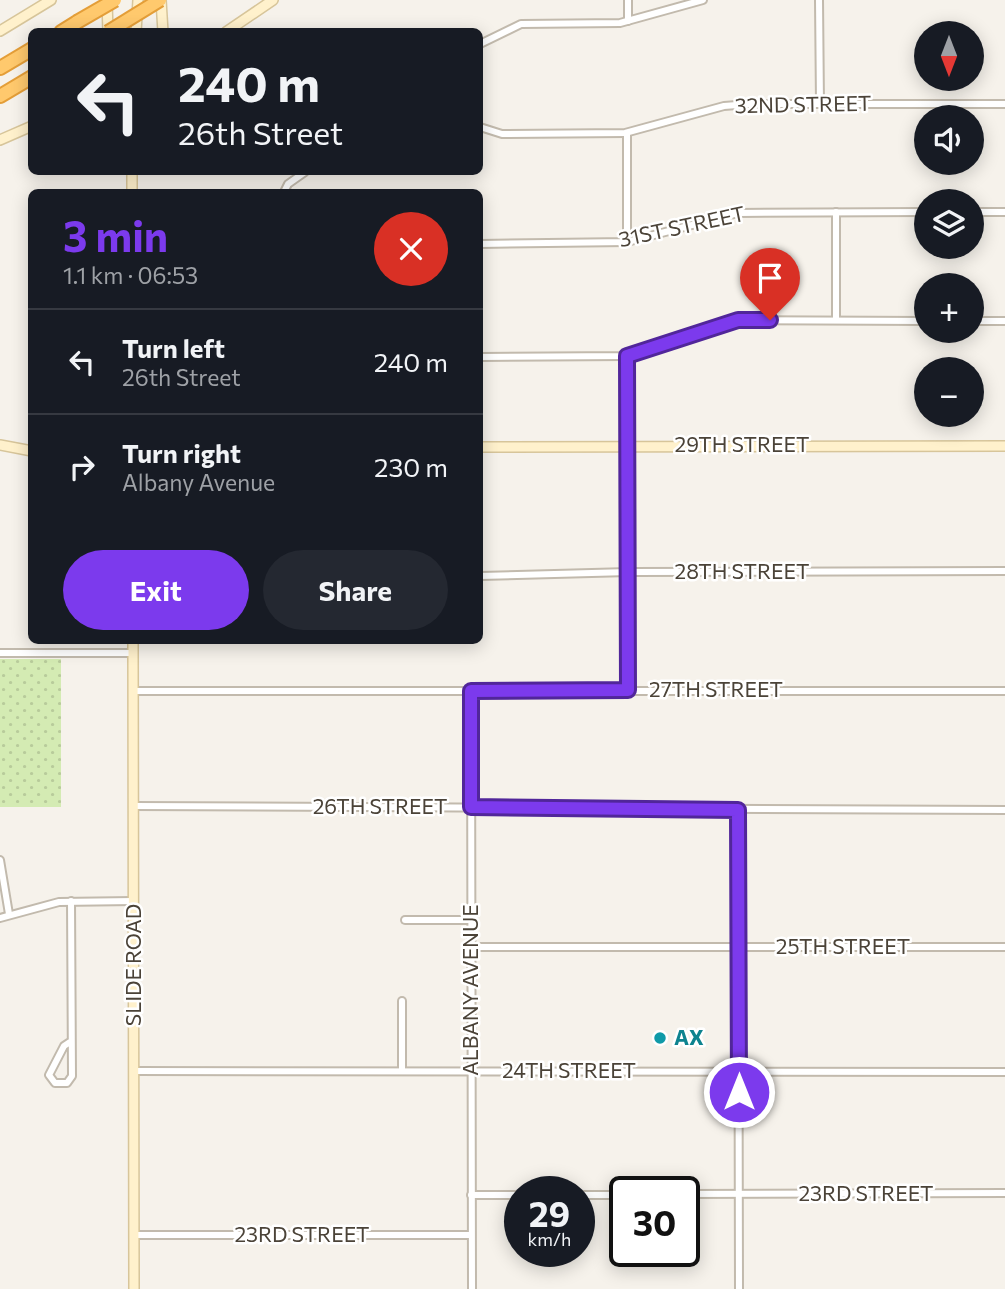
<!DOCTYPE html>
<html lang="en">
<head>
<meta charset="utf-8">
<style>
	:root { --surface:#171b24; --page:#242831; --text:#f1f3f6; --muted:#9ea1a6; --line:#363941; --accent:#7c3aed }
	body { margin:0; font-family:Commissioner,sans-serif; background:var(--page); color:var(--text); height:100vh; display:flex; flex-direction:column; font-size:26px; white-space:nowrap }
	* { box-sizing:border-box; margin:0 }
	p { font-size:23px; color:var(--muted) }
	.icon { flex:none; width:38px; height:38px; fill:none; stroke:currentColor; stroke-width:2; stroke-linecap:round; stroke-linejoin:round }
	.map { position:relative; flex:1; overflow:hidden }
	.side { position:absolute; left:28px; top:189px; width:455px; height:455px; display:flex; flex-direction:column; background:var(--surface); border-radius:10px; box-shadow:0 4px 18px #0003 }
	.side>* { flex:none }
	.guide { position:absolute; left:28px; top:28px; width:455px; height:147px; border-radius:10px; box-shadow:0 4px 18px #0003; background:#171b24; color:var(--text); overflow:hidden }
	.needle { width:46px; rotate:180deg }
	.buttons { position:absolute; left:914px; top:21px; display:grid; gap:14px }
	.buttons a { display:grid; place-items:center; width:70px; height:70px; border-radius:50%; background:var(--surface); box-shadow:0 4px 18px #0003; font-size:35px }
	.speed { position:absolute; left:504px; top:1176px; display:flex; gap:14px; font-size:35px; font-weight:700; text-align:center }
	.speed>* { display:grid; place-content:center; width:91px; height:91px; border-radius:50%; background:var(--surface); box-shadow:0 4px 18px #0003; line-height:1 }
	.speed small { font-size:18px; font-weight:400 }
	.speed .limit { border:4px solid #111; border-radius:10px; background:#fff; color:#111 }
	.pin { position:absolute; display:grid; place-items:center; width:60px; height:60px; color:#fff; margin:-72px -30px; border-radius:50% 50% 50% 0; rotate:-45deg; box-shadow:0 0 7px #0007 }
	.pin .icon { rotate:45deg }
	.me { position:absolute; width:77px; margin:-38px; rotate:0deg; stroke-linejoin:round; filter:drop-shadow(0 0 5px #0008) }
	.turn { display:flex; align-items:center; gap:24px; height:147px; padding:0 35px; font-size:32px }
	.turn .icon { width:91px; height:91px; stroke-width:2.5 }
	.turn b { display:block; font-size:49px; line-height:60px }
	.round { display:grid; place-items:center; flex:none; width:74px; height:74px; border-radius:37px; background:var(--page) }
	.head { display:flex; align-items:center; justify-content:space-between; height:119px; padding:0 35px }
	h1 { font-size:42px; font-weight:700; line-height:52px; color:var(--accent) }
	.cta { display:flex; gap:14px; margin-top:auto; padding:14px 35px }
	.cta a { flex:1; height:80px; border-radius:42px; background:var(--accent); color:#fff; font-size:28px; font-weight:700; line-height:80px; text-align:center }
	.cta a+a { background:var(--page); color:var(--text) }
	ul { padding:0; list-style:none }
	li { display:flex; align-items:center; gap:21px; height:105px; padding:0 35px; border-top:2px solid var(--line) }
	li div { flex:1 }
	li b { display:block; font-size:26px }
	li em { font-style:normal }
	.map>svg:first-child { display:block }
</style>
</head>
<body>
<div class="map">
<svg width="1005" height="1289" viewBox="0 0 1005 1289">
	<defs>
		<pattern id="grass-dots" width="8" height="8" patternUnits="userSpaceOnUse" patternTransform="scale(1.75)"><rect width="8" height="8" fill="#d4ebb3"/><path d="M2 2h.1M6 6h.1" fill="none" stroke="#b8cb9b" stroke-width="1.8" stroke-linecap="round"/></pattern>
	</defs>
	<rect width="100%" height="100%" fill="#f6f2eb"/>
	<rect fill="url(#grass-dots)" x="0" y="659" width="61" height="148"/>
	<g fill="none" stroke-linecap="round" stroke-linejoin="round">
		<defs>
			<g id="street">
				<path d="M 628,0 L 628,21"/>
				<path d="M 819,0 L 820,104"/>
				<path d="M 480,44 L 521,24 L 620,23 L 703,0"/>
				<path d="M 480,127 L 502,134 L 625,133 L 724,106 L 750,104 L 1005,104"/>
				<path d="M 627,133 L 627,242"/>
				<path d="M 284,192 L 288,184 L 305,172"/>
				<path d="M 971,212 L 1005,212"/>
				<path d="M 480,244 L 627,242 L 738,213 L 926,212"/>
				<path d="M 836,320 L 836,212"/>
				<path d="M 971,321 L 1005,321"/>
				<path d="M 627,356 L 628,690"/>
				<path d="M 480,357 L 627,356 L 738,320 L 926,321"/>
				<path d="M 480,576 L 629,572 L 1005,571"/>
				<path d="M 0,653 L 133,653"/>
				<path d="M 133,691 L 1005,691"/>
				<path d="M 471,691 L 472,1289"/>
				<path d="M 133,806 L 1005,810"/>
				<path d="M 738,810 L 739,1289"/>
				<path d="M 0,860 L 9,914"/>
				<path d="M 0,918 L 59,902 L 134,901"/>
				<path d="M 405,920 L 471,920"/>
				<path d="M 471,947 L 1005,947"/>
				<path d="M 70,1042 L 64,1046 L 49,1075 L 55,1083 L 67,1083 L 72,1076 L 71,901"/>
				<path d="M 134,1071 L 1005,1072"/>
				<path d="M 402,1071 L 402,1001"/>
				<path d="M 684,1194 L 1005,1193"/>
				<path d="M 471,1195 L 520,1195"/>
				<path d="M 579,1195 L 625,1195"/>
				<path d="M 134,1235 L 471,1235"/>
			</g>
			<g id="secondary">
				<path d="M 161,0 L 163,32"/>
				<path d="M 107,2 L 108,32"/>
				<path d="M 0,31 L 51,0"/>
				<path d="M 136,32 L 138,0"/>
				<path d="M 226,32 L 273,0"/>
				<path d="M 0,140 L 32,126"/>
				<path d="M 132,172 L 132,192"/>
				<path d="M 0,445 L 32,451"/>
				<path d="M 480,447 L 1005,446"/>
				<path d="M 133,640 L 134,1289"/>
			</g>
			<g id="highway">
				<path d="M 61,32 L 77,22"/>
				<path d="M 0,68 L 32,49"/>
				<path d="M 0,96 L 32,77"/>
			</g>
		</defs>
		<use href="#street" stroke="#c2baad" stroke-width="10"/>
		<use href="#secondary" stroke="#d7c59a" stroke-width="12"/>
		<use href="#highway" stroke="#e49e38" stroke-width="16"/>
		<use href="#street" stroke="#fff" stroke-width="6"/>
		<use href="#secondary" stroke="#fff1cc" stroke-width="9"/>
		<use href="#highway" stroke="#ffc96d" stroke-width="12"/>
		<defs>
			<g id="highway-bridge">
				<path d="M 77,22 L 115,0"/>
				<path d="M 108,32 L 160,0"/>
			</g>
		</defs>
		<use href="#highway-bridge" stroke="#e49e38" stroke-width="16" stroke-linecap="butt"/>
		<use href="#highway-bridge" stroke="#ffc96d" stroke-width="12"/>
	</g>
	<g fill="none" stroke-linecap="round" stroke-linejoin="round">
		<defs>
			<path id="route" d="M 739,1092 L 738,810 L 471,807 L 471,691 L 628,690 L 627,356 L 738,320 L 770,320"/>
		</defs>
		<use href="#route" stroke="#51269a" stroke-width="18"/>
		<use href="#route" stroke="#7c3aed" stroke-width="12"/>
	</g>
	<circle fill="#0f9aa8" stroke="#fff" stroke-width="2.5" cx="660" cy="1038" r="7"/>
	<g text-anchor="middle" stroke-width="5" stroke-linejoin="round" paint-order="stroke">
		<g font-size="21" fill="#4b4338" stroke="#fff">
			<text transform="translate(803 105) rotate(-1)" y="7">32ND STREET</text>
			<text transform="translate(682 227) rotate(-12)" y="7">31ST STREET</text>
			<text x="742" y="452">29TH STREET</text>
			<text x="742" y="579">28TH STREET</text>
			<text x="716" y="697">27TH STREET</text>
			<text x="380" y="814">26TH STREET</text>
			<text x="843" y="954">25TH STREET</text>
			<text transform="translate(134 965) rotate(-90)" y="7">SLIDE ROAD</text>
			<text transform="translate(471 990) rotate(-90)" y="7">ALBANY AVENUE</text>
			<text x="569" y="1078">24TH STREET</text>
			<text x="866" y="1201">23RD STREET</text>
			<text x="302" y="1242">23RD STREET</text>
		</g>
		<g font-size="21" font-weight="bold" fill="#0d838f" stroke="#fff" text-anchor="start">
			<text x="674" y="1045">AX</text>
		</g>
	</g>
</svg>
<div class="buttons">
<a><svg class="needle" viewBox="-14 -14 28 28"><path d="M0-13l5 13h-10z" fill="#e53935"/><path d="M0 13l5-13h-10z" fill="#9ea1a6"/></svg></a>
<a><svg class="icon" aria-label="sound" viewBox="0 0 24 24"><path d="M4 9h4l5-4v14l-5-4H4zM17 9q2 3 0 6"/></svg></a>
<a><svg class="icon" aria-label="layers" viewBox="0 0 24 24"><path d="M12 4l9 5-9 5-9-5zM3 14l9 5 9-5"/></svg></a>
<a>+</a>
<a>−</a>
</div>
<div class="speed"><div>29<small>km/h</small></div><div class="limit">30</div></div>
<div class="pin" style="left:770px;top:320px;background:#d93025"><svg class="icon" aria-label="arrive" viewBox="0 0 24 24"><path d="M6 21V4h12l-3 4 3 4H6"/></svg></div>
<svg class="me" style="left:739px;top:1092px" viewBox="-20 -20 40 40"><circle r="17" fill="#7c3aed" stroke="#fff" stroke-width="3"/><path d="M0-11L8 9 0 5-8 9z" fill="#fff"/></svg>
<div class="guide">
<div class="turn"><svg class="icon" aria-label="left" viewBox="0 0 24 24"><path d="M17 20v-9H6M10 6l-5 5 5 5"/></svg><div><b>240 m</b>26th Street</div></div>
</div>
<section class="side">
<div class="head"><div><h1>3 min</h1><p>1.1 km · 06:53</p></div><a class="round" style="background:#d93025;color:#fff"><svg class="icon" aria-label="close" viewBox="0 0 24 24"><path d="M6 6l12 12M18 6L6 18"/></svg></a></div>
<ul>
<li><svg class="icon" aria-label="left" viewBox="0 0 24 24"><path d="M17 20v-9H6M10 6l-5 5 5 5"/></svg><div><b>Turn left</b><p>26th Street</p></div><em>240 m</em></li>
<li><svg class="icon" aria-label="right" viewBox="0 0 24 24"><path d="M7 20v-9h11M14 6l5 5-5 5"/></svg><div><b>Turn right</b><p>Albany Avenue</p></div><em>230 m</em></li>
</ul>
<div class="cta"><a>Exit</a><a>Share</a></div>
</section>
</div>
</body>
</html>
